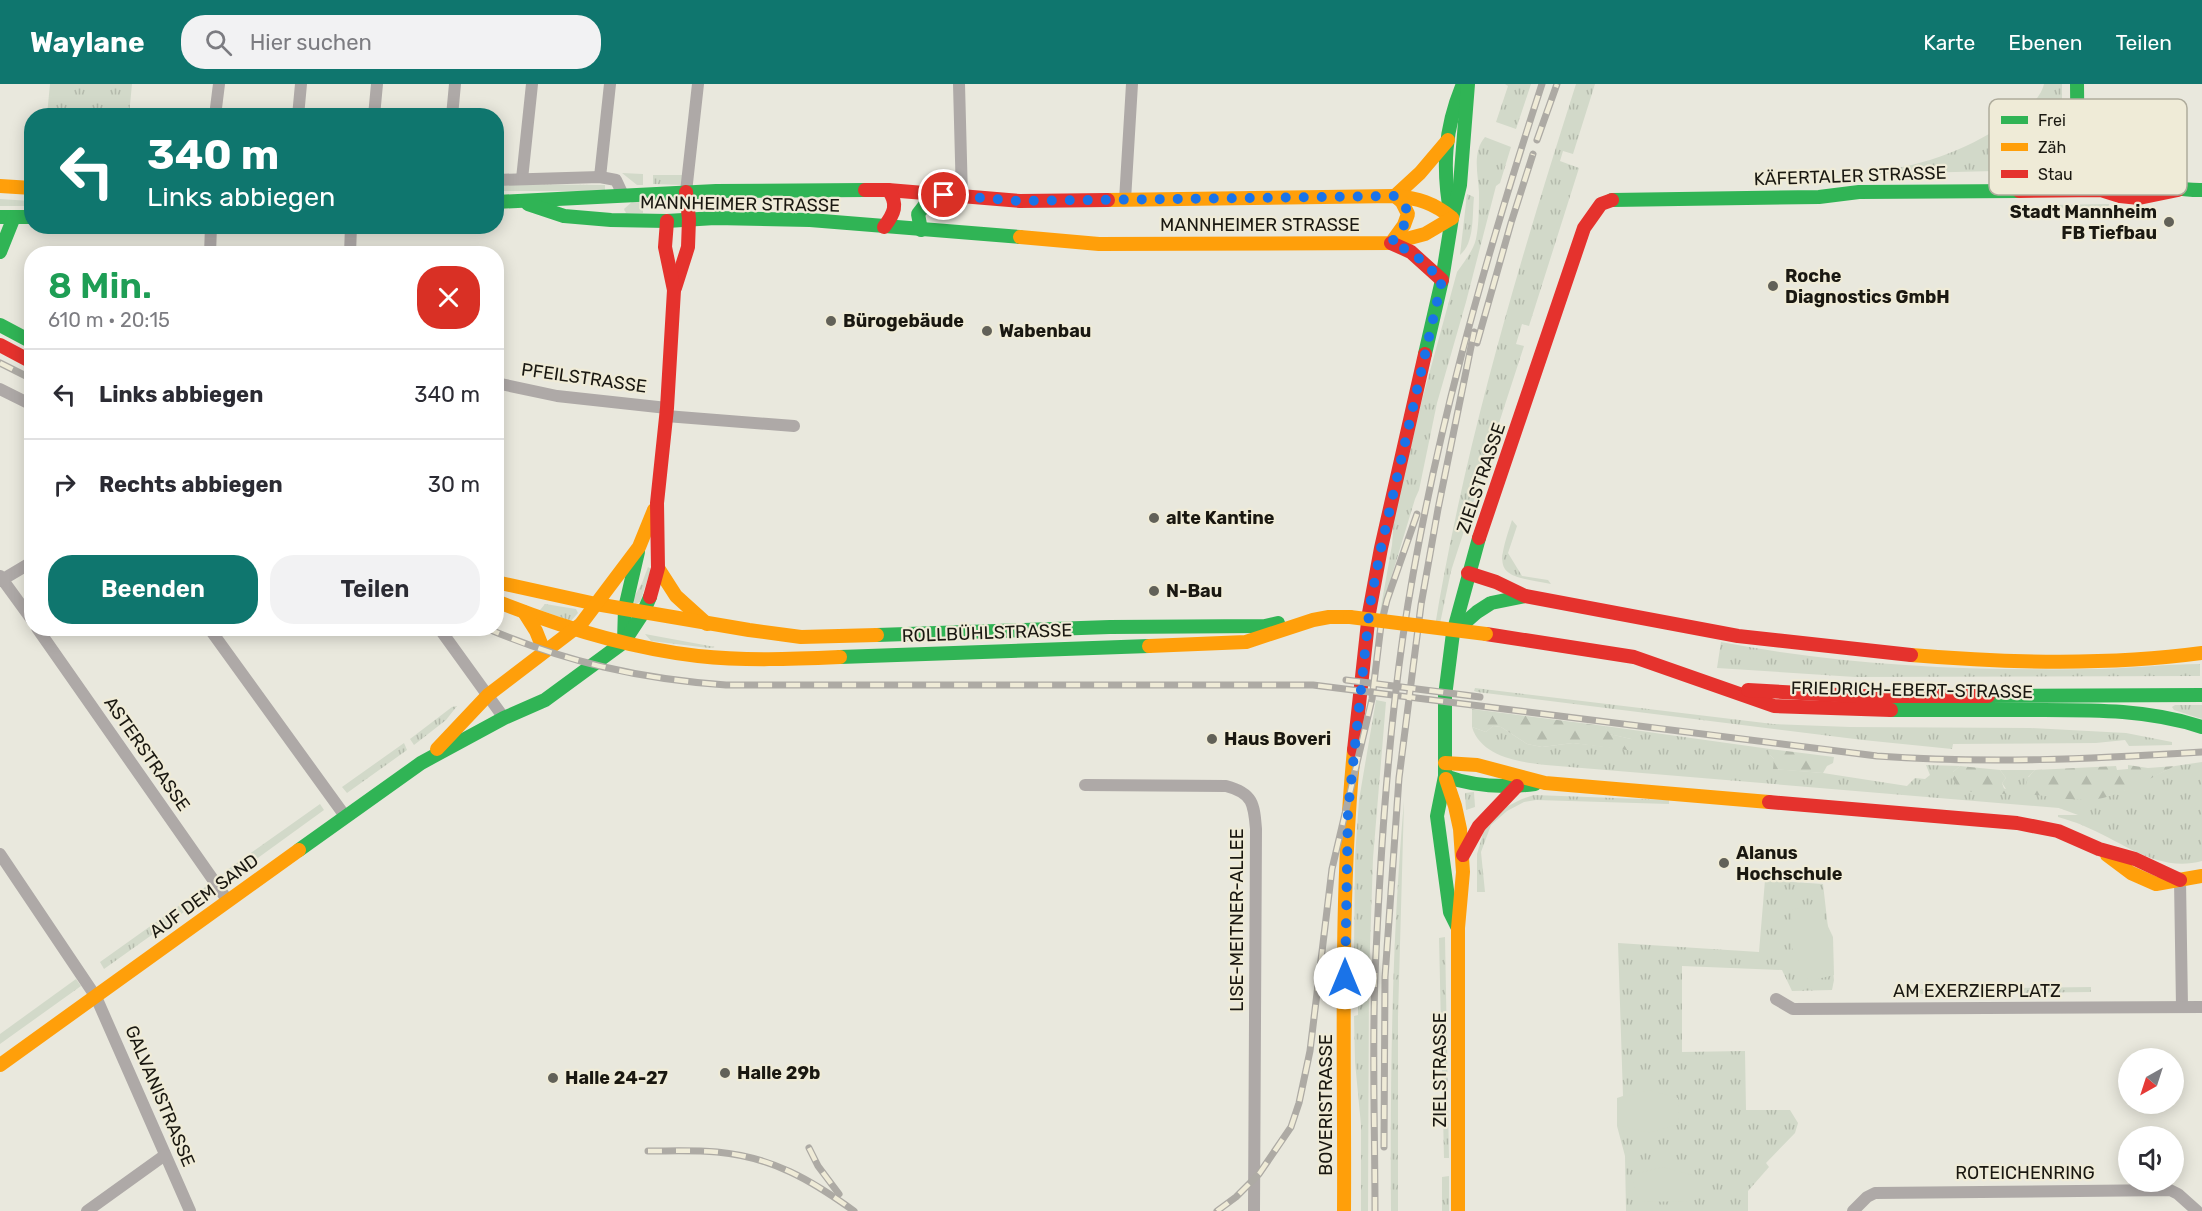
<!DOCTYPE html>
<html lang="de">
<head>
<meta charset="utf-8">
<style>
	:root { --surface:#fff; --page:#f2f2f3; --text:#2b2b33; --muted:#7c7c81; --line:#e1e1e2; --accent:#0f766e }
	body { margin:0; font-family:Rubik,sans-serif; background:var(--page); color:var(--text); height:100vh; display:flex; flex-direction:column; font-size:22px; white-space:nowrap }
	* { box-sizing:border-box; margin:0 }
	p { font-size:20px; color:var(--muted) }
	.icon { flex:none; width:33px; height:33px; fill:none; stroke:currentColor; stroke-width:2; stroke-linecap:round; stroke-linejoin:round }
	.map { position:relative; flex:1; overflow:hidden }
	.sheet { position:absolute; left:24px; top:162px; width:480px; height:390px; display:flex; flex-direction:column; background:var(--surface); border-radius:24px; box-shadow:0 3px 15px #0003 }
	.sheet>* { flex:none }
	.guide { position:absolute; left:24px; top:24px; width:480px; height:126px; border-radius:24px; box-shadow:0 3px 15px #0003; background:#0f766e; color:#fff; overflow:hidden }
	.needle { width:39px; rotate:219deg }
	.buttons { position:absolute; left:2118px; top:964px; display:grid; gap:12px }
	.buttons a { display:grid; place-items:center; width:66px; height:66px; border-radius:50%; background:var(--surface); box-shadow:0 3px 15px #0003; font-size:30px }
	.pin { position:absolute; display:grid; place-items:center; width:51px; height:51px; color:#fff; margin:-26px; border:3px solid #fff; border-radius:50%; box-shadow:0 2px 6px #0007 }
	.me { position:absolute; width:66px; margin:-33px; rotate:0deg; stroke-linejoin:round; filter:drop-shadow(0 0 4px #0008) }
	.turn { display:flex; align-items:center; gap:21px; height:126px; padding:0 24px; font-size:27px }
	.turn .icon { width:78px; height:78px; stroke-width:2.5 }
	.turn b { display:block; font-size:42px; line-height:51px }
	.round { display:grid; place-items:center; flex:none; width:63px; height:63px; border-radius:24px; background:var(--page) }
	.head { display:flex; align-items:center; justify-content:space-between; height:102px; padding:0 24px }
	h1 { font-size:36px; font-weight:600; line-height:45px; color:#1e9e55 }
	.primary-button { display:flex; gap:12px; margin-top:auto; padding:12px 24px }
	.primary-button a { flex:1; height:69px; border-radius:24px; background:var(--accent); color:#fff; font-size:24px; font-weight:600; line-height:69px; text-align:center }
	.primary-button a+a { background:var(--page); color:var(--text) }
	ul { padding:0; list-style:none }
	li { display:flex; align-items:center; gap:18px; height:90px; padding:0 24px; border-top:2px solid var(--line) }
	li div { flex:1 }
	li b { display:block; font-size:22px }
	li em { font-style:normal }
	header { display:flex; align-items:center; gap:36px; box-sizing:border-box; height:84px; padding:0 30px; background:var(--accent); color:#fff }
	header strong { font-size:28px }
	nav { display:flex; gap:33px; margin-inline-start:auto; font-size:21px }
	.search { width:420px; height:54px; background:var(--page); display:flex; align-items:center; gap:15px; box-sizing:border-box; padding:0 21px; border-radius:24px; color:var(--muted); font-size:22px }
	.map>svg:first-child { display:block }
</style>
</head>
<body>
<header>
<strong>Waylane</strong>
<div class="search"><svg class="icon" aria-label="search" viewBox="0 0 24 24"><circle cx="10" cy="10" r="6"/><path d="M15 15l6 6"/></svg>Hier suchen</div>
<nav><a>Karte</a><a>Ebenen</a><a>Teilen</a></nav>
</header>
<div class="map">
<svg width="2202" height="1127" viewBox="0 0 2202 1127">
	<defs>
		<pattern id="grass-tufts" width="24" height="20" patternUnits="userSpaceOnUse" patternTransform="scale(1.5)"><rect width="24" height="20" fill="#d2d9c9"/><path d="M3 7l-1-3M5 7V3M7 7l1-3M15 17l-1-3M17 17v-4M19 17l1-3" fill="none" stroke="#b4baac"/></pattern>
		<pattern id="forest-firs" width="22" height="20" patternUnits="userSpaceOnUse" patternTransform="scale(1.5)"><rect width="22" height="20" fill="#d2d9c9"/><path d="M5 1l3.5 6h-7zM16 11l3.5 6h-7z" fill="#b4baac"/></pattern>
	</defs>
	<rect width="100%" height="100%" fill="#e9e8dd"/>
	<g fill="url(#grass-tufts)">
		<path d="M 50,0 L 132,0 L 129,31 L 47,31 Z"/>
		<path d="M 1505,0 L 1531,0 L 1516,45 L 1496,38 L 1508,2 Z"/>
		<path d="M 1576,0 L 1595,0 L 1573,70 L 1563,67 L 1560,77 L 1579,84 L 1529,242 L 1522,240 L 1516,260 L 1524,262 L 1451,487 L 1438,549 L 1434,548 C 1464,362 1519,179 1576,0 Z"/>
		<path d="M 2044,0 L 2062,0 L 2062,71 L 2058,79 L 2039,86 L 1877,90 L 1876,87 C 1926,82 1973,63 2014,34 C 2027,24 2040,16 2044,0 Z"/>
		<path d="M 1485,53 L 1511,63 L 1500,99 L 1496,102 L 1466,218 L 1437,319 L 1419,406 L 1415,415 L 1379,534 L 1392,461 L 1394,433 L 1422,316 L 1457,188 C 1464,178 1473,167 1476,155 C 1479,141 1479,122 1479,108 C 1478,90 1472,68 1485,53 Z"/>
		<path d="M 622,89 L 643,90 L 643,101 L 637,101 Z"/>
		<path d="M 653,91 L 682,91 L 682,101 L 653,100 Z"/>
		<path d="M 497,100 L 605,101 L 605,107 L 497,107 Z"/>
		<path d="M 1467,110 L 1474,113 C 1472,131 1475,159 1460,171 Z"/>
		<path d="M 0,115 L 31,117 L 31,122 L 0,122 Z"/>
		<path d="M 633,117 L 643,118 L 643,129 L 626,129 L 624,125 Z"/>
		<path d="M 2109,120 L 2109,123 L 2051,124 L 2051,121 Z"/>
		<path d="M 1512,436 L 1517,442 L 1508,469 L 1522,492 L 1548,496 L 1551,500 C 1496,491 1495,488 1512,436 Z"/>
		<path d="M 648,483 L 651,485 L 640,518 L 635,520 L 633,515 L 642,499 Z"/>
		<path d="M 545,520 L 576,525 L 578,529 L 571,537 L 540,526 Z"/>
		<path d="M 645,550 L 715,563 L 709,564 L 651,557 Z"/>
		<path d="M 1721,558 C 1846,582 1973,587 2101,585 C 2134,584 2167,580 2200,580 L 2200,592 L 1855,593 L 1717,584 Z"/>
		<path d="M 1475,604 L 1773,640 L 1850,643 L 2030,644 L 2126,649 L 2172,658 L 2172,661 L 2129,662 L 2125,656 L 2096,659 L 1953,660 L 1952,665 L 1863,656 L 1477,608 L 1474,607 Z"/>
		<path d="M 1376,616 L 1386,618 L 1373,774 L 1369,893 L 1368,1127 L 1361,1127 L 1361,1041 L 1355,978 L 1354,932 L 1358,931 L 1358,868 L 1354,868 L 1355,772 L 1359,716 Z"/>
		<path d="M 2175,621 L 2202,621 L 2202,635 L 2174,626 L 2172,623 Z"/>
		<path d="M 457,622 L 446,636 L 414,661 L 410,655 L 452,623 Z"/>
		<path d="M 1493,642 L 1501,643 L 1527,660 L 1542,663 L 1573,659 L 1634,666 L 1631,655 L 1609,650 L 1605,642 L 1770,665 L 1770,671 L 1774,675 L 1774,685 L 1823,689 L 1907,702 L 1915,694 L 1925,695 L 1930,691 L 1926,681 L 1960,682 L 1953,688 L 2006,705 L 2002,699 L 2006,694 L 2000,686 L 2035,686 L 2028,693 L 2123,707 L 2175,682 L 2202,678 L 2202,777 C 2158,789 2123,758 2084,742 C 2076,738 2067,736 2058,733 L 2058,731 L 2078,731 L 2059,724 L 1546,681 C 1520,678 1481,673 1472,643 L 1486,648 Z"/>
		<path d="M 404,659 L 407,666 L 347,709 L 342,703 Z"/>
		<path d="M 1474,708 L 1475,723 L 1466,726 L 1465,709 Z"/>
		<path d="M 1534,711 L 1669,716 L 1669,720 L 1536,716 L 1524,718 L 1507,727 L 1491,741 L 1481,768 L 1485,808 L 1477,808 L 1477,770 L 1484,746 L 1506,723 L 1522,715 Z"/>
		<path d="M 1404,717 L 1398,933 L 1398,1127 L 1391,1127 C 1390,990 1392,854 1404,717 Z"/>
		<path d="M 320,720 L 324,726 L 229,795 L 224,788 Z"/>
		<path d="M 1765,796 L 1823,800 L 1834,896 L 1832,906 L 1792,907 L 1782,886 L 1682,882 L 1682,968 L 1745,967 L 1746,1026 L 1790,1026 L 1798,1039 L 1795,1049 L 1766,1079 L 1769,1083 L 1748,1107 L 1748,1127 L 1626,1127 L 1625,1072 L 1617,1042 L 1617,1014 L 1623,1012 L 1618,859 L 1759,868 Z"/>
		<path d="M 208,801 L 212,808 L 104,885 L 100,878 Z"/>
		<path d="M 1445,853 L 1449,1074 L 1444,1074 L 1439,854 Z"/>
		<path d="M 76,895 L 81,902 L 0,960 L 0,950 Z"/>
		<path d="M 2091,903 L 2091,908 L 1915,910 L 1915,905 Z"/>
		<path d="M 1449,1092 L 1449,1127 L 1442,1127 L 1442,1093 Z"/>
	</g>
	<g fill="url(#forest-firs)">
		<path d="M 1472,625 L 1605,642 L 1610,650 L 1631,655 L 1635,659 L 1634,667 L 1573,659 L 1542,663 L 1527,660 L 1501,643 L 1493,642 L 1486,648 L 1472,643 Z"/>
		<path d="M 1770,665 L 1834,673 L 1833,679 L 1827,682 L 1823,689 L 1773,685 L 1774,675 L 1770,671 Z"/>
		<path d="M 2128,681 L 2148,684 L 2175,682 C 2152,693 2128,708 2103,714 C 2080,719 2051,712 2028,710 C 2023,700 2028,693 2035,686 L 2116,682 L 2117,686 L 2128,685 Z"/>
		<path d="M 1960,682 L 2000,686 L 2006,694 L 2002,699 L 2006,710 L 1960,707 L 1953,695 L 1953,688 Z"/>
	</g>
	<g fill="#d2d9c9">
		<path d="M 1817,819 L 1833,853 L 1834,891 L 1809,897 L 1792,864 L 1792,826 Z"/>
		<path d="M 1648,1006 L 1678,1014 L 1679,1040 L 1649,1049 L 1618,1041 L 1618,1015 Z"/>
		<path d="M 1663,1083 L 1692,1091 L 1692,1117 L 1639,1118 L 1631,1091 Z"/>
	</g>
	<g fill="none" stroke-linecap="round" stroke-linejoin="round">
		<g stroke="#aea9a7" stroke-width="12">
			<path d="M 959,0 L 962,113"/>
			<path d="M 215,32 L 219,0"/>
			<path d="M 298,32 L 301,0"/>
			<path d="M 374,32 L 377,0"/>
			<path d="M 452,32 L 455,0"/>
			<path d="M 600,93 L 610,0"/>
			<path d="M 522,95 L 532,0"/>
			<path d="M 496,96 L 600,93 L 616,96 L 623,111"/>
			<path d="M 686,108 L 698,0"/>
			<path d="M 1125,116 L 1132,0"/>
			<path d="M 210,170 L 211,142"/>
			<path d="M 350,170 L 351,142"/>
			<path d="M 496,299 L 557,312 L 667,324"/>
			<path d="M 0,305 L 32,321"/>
			<path d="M 666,332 L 794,342"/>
			<path d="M 0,492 L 32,536"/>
			<path d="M 0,497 L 32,478"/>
			<path d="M 37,544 L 228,817"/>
			<path d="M 209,544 L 345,732"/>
			<path d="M 439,544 L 504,634"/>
			<path d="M 1085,701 L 1226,702 C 1253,709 1254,720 1256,745 L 1254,1127"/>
			<path d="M 0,770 L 96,913 L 190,1127"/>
			<path d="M 2180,796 L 2182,923"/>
			<path d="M 1776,915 L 1793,925 L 2202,923"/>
			<path d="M 87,1127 L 165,1071"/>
			<path d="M 1853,1127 L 1867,1113 L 1875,1109 L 2170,1106 L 2178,1110 L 2197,1127"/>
		</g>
		<g stroke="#30b455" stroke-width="14">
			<path d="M 2077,0 L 2078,105"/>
			<path d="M 2101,106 C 2132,92 2168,107 2202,106"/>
			<path d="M 1612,116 L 1819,113 L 1859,108 L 2019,107"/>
			<path d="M 496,118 L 716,107 L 865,106"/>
			<path d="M 528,120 L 564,132 L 611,136 L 667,137 L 715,134 L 810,136 L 1020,153"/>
			<path d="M 0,133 L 32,133"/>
			<path d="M 1451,133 C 1442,85 1444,45 1463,0"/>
			<path d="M 921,146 L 918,130 L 925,121 L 944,111"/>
			<path d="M 0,168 L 14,133"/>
			<path d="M 0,241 L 32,258"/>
			<path d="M 1425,270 L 1442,196 L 1452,134 L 1460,101 L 1468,0"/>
			<path d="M 1453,549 L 1477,528 L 1491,519 L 1525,512"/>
			<path d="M 877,551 L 1110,543 L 1265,542 L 1278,539"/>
			<path d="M 624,558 L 625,524 L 638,468"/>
			<path d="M 840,573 L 1149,562"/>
			<path d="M 1988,612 L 2202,611"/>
			<path d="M 1891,626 C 1938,626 1986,626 2033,626 C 2091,626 2147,625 2202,643"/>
			<path d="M 1445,692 C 1475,703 1504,704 1535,700"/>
			<path d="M 299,766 L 421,679 L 504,634 L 545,616 L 624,558 L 643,529 L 650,513"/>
			<path d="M 1458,844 L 1450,828 L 1437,732 L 1445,692 L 1445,612 L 1453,549 L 1479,454"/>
		</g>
		<g stroke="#ff9f0a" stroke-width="14">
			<path d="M 0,102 L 32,104"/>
			<path d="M 1395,112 L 1420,89 L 1448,56"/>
			<path d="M 1108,116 L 1395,112 C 1418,114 1434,119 1452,134"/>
			<path d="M 1020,153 L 1099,160 L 1391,159 L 1425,150 L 1452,134"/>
			<path d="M 1391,159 L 1404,141 L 1408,130 L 1402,118 L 1395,112"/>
			<path d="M 658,484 L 676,512 L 707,540"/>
			<path d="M 496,498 L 596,520 L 749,546 L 801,553 L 877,551"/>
			<path d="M 496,517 C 561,543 628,564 698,572 C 745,577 793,575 840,573"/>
			<path d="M 524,528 L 536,547 L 544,567"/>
			<path d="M 1149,562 L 1246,558 L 1313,536 L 1329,533 L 1350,533"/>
			<path d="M 1911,571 C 2007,579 2106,582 2202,569"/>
			<path d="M 437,665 L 488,611 L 581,540 L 639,463 L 654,426"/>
			<path d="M 1445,679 L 1477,681 L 1545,699 L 1769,718"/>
			<path d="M 1446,695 L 1455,722 L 1460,745 L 1463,788 L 1458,844 L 1458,1127"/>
			<path d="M 2107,771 L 2131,789 L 2156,800 L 2202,792"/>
			<path d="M 0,981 L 299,766"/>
			<path d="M 1344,1127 C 1345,974 1339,819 1354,666"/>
		</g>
		<g stroke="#e5322d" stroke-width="14">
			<path d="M 865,106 L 888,106 L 1020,117 L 1108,116"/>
			<path d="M 2019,107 L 2101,106 L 2120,112 L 2139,114 L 2178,106"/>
			<path d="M 884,143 C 894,130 899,120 888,106"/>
			<path d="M 1391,159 L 1411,168 L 1442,196"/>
			<path d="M 675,204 L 688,163 L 689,135 L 686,108"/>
			<path d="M 0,261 L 32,278"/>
			<path d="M 1479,454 L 1584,144 L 1601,120 L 1612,116"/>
			<path d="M 1468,489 L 1496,498 L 1525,512 L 1738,552 L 1911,571"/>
			<path d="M 650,513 L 658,484 L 657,419 L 667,324 L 674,206 L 665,163 L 667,137"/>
			<path d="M 1486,550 L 1634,573 L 1774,622 L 1891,626"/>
			<path d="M 1748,606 L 1857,612 L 1988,612"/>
			<path d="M 1354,666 L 1369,529 L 1381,464 L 1425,270"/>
			<path d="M 1769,718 L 2017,739 L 2058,747 L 2099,765 L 2135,775 L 2180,796"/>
			<path d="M 1463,771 L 1479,742 L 1517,702"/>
		</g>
		<defs>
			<g id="rail">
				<path d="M 1537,56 L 1557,0"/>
				<path d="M 1477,259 L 1511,139 L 1533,70"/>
				<path d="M 0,279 L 32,295"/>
				<path d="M 486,544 C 565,578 641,595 726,601 L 1313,601 L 1877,672 C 1988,680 2091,675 2202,668"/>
				<path d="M 1346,596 L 1480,613"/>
				<path d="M 1384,1063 L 1385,893 L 1399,694 L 1421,521 L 1438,425 L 1474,248"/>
				<path d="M 809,1064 L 818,1082 L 839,1110"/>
				<path d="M 648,1067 C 671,1067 695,1066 717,1068 C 772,1073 811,1096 854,1127"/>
				<path d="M 1217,1127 L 1236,1113 L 1259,1090 L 1291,1043 L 1299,1019 L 1310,967 L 1332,785 L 1372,615 L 1381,541 L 1387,516 L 1417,430"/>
				<path d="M 1375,1127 C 1375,1048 1372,969 1375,891 C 1380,778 1387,664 1403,552 C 1431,364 1483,181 1542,0"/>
			</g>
		</defs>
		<use href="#rail" stroke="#adaaa4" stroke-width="7"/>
		<use href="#rail" stroke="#efebd7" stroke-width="4.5" stroke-dasharray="14" stroke-linecap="butt"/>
		<path stroke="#ff9f0a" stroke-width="14" d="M 1350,533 L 1486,550"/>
	</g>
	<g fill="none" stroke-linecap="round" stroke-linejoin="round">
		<path stroke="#1a73e8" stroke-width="10" stroke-dasharray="0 18" d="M 944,111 L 1020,117 L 1395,112 L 1406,124 L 1407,137 L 1391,159 L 1412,168 L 1442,196 L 1381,464 L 1370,521 L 1348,727 L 1345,894"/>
	</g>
	<g fill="#626158" stroke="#efebd7" stroke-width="2">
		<circle cx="2169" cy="138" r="6"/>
		<circle cx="1773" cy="202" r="6"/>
		<circle cx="831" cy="237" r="6"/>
		<circle cx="987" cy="247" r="6"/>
		<circle cx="1154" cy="434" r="6"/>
		<circle cx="1154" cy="507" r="6"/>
		<circle cx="1212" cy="655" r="6"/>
		<circle cx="1724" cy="779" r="6"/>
		<circle cx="725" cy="989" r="6"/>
		<circle cx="553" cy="994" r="6"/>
	</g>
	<g text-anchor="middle" stroke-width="4.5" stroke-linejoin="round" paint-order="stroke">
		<g font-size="18" fill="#1a1811" stroke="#efebd7">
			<text transform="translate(1850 92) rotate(-2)" y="6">KÄFERTALER STRASSE</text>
			<text transform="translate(740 120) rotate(1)" y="6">MANNHEIMER STRASSE</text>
			<text x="1260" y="147">MANNHEIMER STRASSE</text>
			<text transform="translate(584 294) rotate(8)" y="6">PFEILSTRASSE</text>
			<text transform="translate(1481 394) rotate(-71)" y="6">ZIELSTRASSE</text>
			<text transform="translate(987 549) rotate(-2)" y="6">ROLLBÜHLSTRASSE</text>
			<text transform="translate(1912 606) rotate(1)" y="6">FRIEDRICH-EBERT-STRASSE</text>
			<text transform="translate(147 670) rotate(55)" y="6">ASTERSTRASSE</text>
			<text transform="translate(204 812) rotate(-36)" y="6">AUF DEM SAND</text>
			<text transform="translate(1237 836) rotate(-90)" y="6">LISE-MEITNER-ALLEE</text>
			<text x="1977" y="913">AM EXERZIERPLATZ</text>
			<text transform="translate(1440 986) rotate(-90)" y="6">ZIELSTRASSE</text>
			<text transform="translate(160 1012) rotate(67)" y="6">GALVANISTRASSE</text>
			<text transform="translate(1326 1021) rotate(-90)" y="6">BOVERISTRASSE</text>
			<text x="2025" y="1095">ROTEICHENRING</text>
		</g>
		<g font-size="18" font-weight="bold" fill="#1a1811" stroke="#efebd7" text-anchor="start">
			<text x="2157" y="134" text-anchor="end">Stadt Mannheim<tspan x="2157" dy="21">FB Tiefbau</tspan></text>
			<text x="1785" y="198">Roche<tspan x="1785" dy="21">Diagnostics GmbH</tspan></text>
			<text x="843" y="243">Bürogebäude</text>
			<text x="999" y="253">Wabenbau</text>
			<text x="1166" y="440">alte Kantine</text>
			<text x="1166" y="513">N-Bau</text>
			<text x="1224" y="661">Haus Boveri</text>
			<text x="1736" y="775">Alanus<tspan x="1736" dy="21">Hochschule</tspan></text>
			<text x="737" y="995">Halle 29b</text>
			<text x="565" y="1000">Halle 24-27</text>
		</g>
	</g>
	<rect x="1989" y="15" width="198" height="96" rx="9" fill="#efebd7" stroke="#afac9c" stroke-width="1.5"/>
	<rect x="2001" y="32" width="27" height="8" fill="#30b455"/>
	<rect x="2001" y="59" width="27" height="8" fill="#ff9f0a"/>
	<rect x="2001" y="86" width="27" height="8" fill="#e5322d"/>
	<g font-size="16" fill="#1a1811">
		<text x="2038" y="42">Frei</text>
		<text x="2038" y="69">Zäh</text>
		<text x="2038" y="96">Stau</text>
	</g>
</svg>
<div class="buttons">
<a><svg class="needle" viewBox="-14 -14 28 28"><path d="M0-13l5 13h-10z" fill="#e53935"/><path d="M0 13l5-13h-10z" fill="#7c7c81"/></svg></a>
<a><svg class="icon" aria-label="sound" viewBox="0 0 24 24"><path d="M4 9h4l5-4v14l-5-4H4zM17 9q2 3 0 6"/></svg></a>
</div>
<div class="pin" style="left:944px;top:111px;background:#d93025"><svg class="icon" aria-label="arrive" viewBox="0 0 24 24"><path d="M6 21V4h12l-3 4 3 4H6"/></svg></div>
<svg class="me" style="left:1345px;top:894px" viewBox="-20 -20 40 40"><circle r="19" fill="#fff"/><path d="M0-13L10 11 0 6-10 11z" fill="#1a73e8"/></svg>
<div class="guide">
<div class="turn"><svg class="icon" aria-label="left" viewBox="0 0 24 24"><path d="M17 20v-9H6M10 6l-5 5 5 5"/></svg><div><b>340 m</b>Links abbiegen</div></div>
</div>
<section class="sheet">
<div class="head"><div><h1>8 Min.</h1><p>610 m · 20:15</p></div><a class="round" style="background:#d93025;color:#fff"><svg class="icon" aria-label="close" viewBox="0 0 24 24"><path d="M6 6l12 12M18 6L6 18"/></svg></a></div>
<ul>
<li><svg class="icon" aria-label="left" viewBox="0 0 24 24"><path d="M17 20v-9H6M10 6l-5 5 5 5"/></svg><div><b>Links abbiegen</b></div><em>340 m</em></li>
<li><svg class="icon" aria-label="right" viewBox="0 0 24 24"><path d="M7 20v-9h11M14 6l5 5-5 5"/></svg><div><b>Rechts abbiegen</b></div><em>30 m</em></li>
</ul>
<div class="primary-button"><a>Beenden</a><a>Teilen</a></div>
</section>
</div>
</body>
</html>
